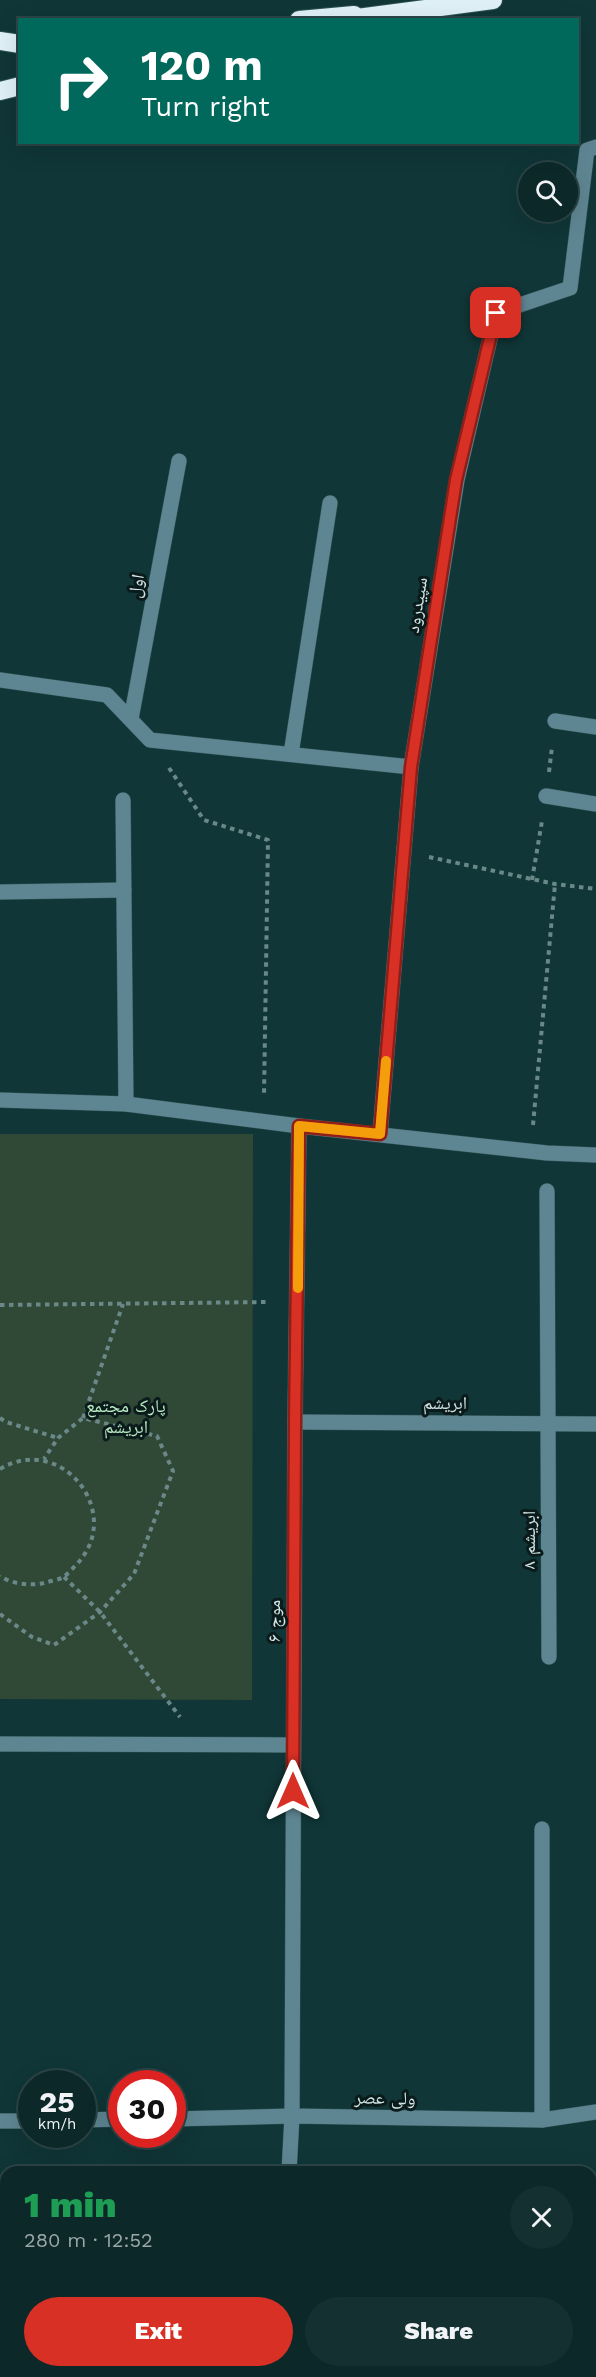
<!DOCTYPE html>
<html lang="en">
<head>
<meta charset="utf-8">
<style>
	:root { --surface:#0c2829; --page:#153031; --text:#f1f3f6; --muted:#9aa6a8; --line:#2c4446; --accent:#d93025 }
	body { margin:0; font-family:"Work Sans","Noto Naskh Arabic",sans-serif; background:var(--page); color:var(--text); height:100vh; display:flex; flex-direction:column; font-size:22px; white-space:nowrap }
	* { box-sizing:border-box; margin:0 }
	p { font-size:20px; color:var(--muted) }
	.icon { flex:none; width:33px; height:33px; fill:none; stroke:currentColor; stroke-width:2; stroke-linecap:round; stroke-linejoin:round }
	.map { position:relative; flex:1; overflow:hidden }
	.details { position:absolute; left:0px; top:2166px; width:597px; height:212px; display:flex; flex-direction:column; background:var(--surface); border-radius:18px 18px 0 0; box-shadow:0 6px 24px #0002,0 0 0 2px var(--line) }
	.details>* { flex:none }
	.guide { position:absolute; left:18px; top:18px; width:561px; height:126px; border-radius:0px; box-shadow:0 6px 24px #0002,0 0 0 2px var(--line); background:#00695c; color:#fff; overflow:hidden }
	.buttons { position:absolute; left:518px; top:162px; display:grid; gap:12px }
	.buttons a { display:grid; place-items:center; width:60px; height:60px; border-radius:50%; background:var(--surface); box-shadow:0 6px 24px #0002,0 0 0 2px var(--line); font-size:30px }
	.speed { position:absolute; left:18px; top:2070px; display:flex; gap:12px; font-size:30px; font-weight:700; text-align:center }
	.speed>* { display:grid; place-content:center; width:78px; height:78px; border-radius:50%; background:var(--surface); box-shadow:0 6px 24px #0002,0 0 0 2px var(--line); line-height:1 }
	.speed small { font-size:15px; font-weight:400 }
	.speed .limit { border:9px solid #d22; background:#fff; color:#111 }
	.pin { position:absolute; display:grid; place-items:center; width:51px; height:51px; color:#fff; margin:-26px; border-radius:12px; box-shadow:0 3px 9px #0006 }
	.me { position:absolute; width:66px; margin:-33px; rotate:0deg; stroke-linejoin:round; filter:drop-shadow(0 0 4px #0008) }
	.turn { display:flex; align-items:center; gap:21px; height:126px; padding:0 24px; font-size:27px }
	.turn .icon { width:78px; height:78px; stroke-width:2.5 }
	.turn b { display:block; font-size:42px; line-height:51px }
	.round { display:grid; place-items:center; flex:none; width:63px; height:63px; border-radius:32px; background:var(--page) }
	.overview { display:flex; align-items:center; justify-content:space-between; height:102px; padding:0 24px }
	h1 { font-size:36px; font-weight:800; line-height:45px; color:#1e9e55 }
	.primary-button { display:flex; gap:12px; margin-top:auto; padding:12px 24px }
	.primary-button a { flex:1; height:69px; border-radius:36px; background:var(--accent); color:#fff; font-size:24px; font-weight:800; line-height:69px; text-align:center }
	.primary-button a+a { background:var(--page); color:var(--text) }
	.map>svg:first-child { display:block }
</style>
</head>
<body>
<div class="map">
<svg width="596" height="2377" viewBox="0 0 596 2377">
	<rect width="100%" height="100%" fill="#103637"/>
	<path fill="#304836" d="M 0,1134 L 253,1134 L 252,1700 L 0,1699 Z"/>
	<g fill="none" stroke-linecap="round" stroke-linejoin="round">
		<defs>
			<g id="minor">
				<path d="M 0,680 L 107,695 L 150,740 L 411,767"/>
				<path d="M 131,719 L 179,461"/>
				<path d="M 555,721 L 596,727"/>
				<path d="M 291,754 L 330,503"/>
				<path d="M 546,796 L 596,804"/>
				<path d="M 123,800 L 126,1104"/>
				<path d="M 0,892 L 124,890"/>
				<path d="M 0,1100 L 126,1104 L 299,1126 L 547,1153 L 596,1155"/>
				<path d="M 380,1134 L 411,767 L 457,480 L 496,313 L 570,288 L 587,150 L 596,147"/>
				<path d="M 547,1191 L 549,1657"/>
				<path d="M 295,1422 L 596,1424"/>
				<path d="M 0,1744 L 293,1745"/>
				<path d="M 172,2119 L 292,2116 L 542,2120 L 596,2112"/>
				<path d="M 82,2120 L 122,2119"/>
				<path d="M 542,2120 L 542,1829"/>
				<path d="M 0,2121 L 32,2121"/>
				<path d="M 289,2172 L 292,2116 L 295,1422 L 299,1126"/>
				<path d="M 312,2372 L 319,2377"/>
			</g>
			<g id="highway">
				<path d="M 299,20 L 354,15"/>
				<path d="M 342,20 L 493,0"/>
				<path d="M 0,41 L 20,44"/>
				<path d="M 0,91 L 20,86"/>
			</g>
		</defs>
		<use href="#minor" stroke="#2f5253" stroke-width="16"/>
		<use href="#highway" stroke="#2f5253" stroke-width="20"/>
		<g stroke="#6a8888" stroke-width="4" stroke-dasharray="4.5 4.5" stroke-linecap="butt">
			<path d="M 169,768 L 204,820 L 268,840 L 264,1096"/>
			<path d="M 549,772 L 552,747"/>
			<path d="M 429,857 L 555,884 L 596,889"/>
			<path d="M 532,880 L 542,821"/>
			<path d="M 533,1125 L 555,884"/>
			<path d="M 0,1305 L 270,1302"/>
			<path d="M 0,1418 L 6,1422 L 58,1438"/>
			<path d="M 83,1418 L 123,1304"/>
			<path d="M 0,1469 C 62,1432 126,1514 76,1565 C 72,1569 67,1575 62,1578 C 57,1580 50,1581 44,1583 C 31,1586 11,1584 0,1576"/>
			<path d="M 64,1577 L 100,1612 L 180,1717"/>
			<path d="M 0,1614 L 32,1637 L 54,1645 L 100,1612 L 134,1574 L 173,1471 L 157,1436 L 83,1418 L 58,1438 L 44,1459"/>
		</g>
		<use href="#minor" stroke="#5e8692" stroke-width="15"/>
		<use href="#highway" stroke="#dff1f7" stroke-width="18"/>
	</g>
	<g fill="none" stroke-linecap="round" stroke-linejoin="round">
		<defs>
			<path id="route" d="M 293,1791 L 295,1422 L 299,1126 L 380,1134 L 411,767 L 456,480 L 496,313"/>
		</defs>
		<use href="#route" stroke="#8d1f18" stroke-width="15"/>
		<use href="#route" stroke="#d93025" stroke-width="10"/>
		<path stroke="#f59e0b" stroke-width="10" d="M 298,1288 L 299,1126 L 380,1134 L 386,1061"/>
	</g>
	<g text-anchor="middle" stroke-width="6" stroke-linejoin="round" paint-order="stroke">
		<g font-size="18" fill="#d2e6e6" stroke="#0b1b1b">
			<text transform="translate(136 586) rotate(-79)" y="6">اول</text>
			<text transform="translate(417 605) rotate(-81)" y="6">سپیدرود</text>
			<text x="445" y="1409">ابریشم</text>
			<text transform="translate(529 1540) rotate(-90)" y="6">ابریشم ۸</text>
			<text transform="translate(274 1621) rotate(-90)" y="6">موج ۶</text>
			<text transform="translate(385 2098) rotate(1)" y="6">ولی عصر</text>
		</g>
		<g font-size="18" fill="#b8ebc3" stroke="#0b1b1b">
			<text x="126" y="1412">پارک مجتمع<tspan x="126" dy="21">ابریشم</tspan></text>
		</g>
	</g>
</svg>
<div class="buttons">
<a><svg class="icon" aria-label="search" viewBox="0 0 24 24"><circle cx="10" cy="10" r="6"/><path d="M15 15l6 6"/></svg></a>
</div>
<div class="speed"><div>25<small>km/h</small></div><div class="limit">30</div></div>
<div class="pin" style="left:496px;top:313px;background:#d93025"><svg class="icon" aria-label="arrive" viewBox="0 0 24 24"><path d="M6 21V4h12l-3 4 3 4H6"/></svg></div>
<svg class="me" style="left:293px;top:1791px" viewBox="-20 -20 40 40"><path d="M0-17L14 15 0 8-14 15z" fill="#d93025" stroke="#fff" stroke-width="4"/></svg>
<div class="guide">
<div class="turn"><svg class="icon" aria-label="right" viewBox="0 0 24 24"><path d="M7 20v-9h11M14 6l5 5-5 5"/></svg><div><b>120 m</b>Turn right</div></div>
</div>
<section class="details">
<div class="overview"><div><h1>1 min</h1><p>280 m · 12:52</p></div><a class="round"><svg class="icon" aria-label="close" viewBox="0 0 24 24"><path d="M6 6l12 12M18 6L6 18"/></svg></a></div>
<div class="primary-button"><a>Exit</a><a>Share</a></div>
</section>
</div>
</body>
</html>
